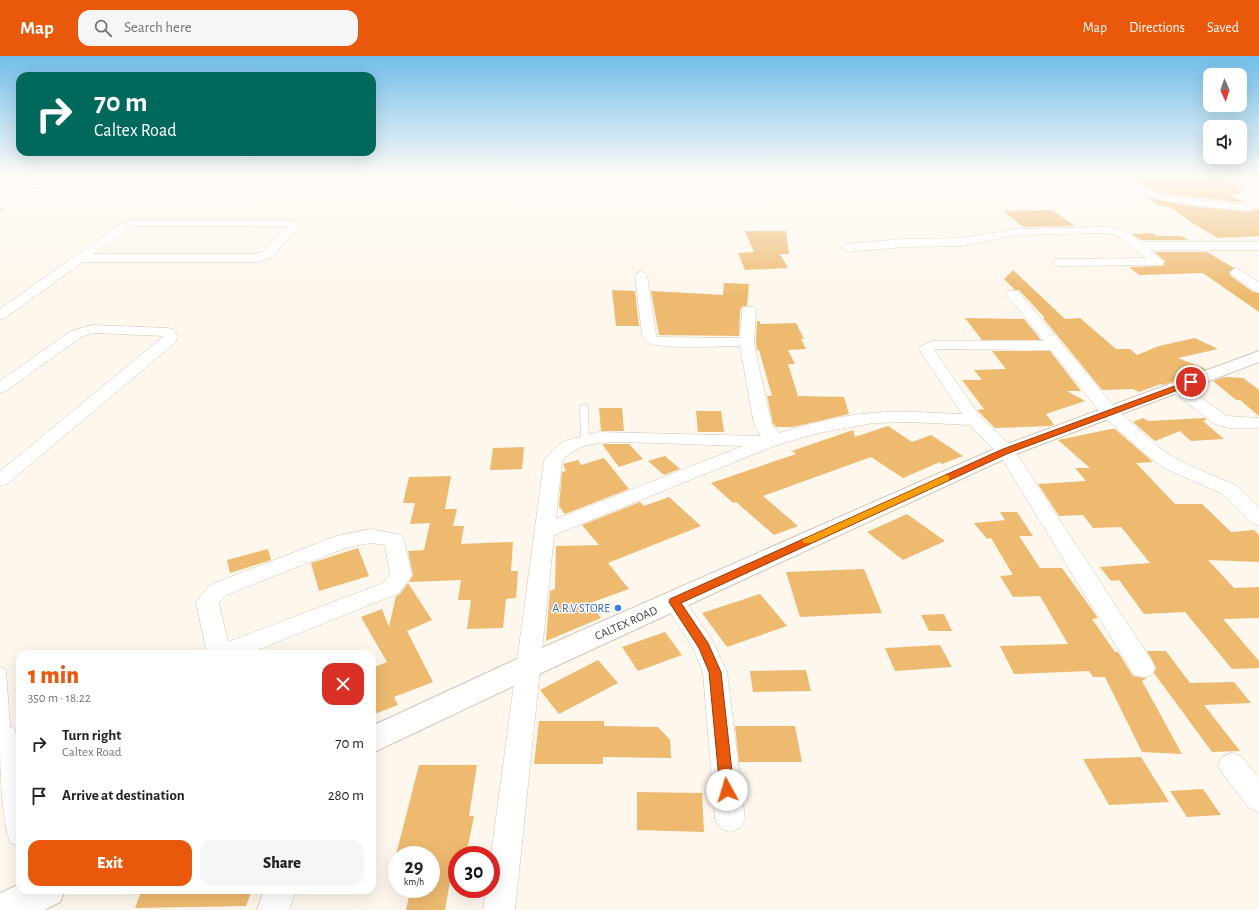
<!DOCTYPE html>
<html lang="en">
<head>
<meta charset="utf-8">
<style>
	:root { --surface:#fff; --page:#f6f6f6; --text:#222; --muted:#767676; --accent:#ea580c }
	body { margin:0; font-family:"Alegreya Sans",sans-serif; background:var(--page); color:var(--text); height:100vh; display:flex; flex-direction:column; font-size:15px; white-space:nowrap }
	* { box-sizing:border-box; margin:0 }
	p { font-size:13px; color:var(--muted) }
	.icon { flex:none; width:22px; height:22px; fill:none; stroke:currentColor; stroke-width:2; stroke-linecap:round; stroke-linejoin:round }
	.map { position:relative; flex:1; overflow:hidden }
	.sheet { position:absolute; left:16px; top:594px; width:360px; height:244px; display:flex; flex-direction:column; background:var(--surface); border-radius:12px; box-shadow:0 4px 16px #0002 }
	.sheet>* { flex:none }
	.top-card { position:absolute; left:16px; top:16px; width:360px; height:84px; border-radius:12px; box-shadow:0 4px 16px #0002; background:#00695c; color:#fff; overflow:hidden }
	.needle { width:26px; rotate:177deg }
	.fabs { position:absolute; left:1203px; top:12px; display:grid; gap:8px }
	.fabs a { display:grid; place-items:center; width:44px; height:44px; border-radius:8px; background:var(--surface); box-shadow:0 4px 16px #0002; font-size:20px }
	.speed { position:absolute; left:388px; top:790px; display:flex; gap:8px; font-size:20px; font-weight:700; text-align:center }
	.speed>* { display:grid; place-content:center; width:52px; height:52px; border-radius:50%; background:var(--surface); box-shadow:0 4px 16px #0002; line-height:1 }
	.speed small { font-size:10px; font-weight:400 }
	.speed .limit { border:6px solid #d22; background:#fff; color:#111 }
	.pin { position:absolute; display:grid; place-items:center; width:34px; height:34px; color:#fff; margin:-17px; border:2px solid #fff; border-radius:50%; box-shadow:0 1px 4px #0007 }
	.me { position:absolute; width:44px; margin:-22px; rotate:354deg; stroke-linejoin:round; filter:drop-shadow(0 0 3px #0008) }
	.turn { display:flex; align-items:center; gap:14px; height:84px; padding:0 12px; font-size:18px }
	.turn .icon { width:52px; height:52px; stroke-width:2.5 }
	.turn b { display:block; font-size:28px; line-height:34px }
	.round { display:grid; place-items:center; flex:none; width:42px; height:42px; border-radius:12px; background:var(--page) }
	.head { display:flex; align-items:center; justify-content:space-between; height:68px; padding:0 12px }
	h1 { font-size:24px; font-weight:800; line-height:30px; color:var(--accent) }
	.button { display:flex; gap:8px; margin-top:auto; padding:8px 12px }
	.button a { flex:1; height:46px; border-radius:12px; background:var(--accent); color:#fff; font-size:16px; font-weight:800; line-height:46px; text-align:center }
	.button a+a { background:var(--page); color:var(--text) }
	ul { padding:0; list-style:none }
	li { display:flex; align-items:center; gap:12px; height:52px; padding:0 12px }
	li div { flex:1 }
	li b { display:block; font-size:15px }
	li em { font-style:normal }
	header { display:flex; align-items:center; gap:24px; box-sizing:border-box; height:56px; padding:0 20px; background:var(--accent); color:#fff }
	header strong { font-size:19px }
	nav { display:flex; gap:22px; margin-inline-start:auto; font-size:14px }
	.search { width:280px; height:36px; background:var(--page); display:flex; align-items:center; gap:10px; box-sizing:border-box; padding:0 14px; border-radius:12px; color:var(--muted); font-size:15px }
	.map>svg:first-child { display:block }
</style>
</head>
<body>
<header>
<strong>Map</strong>
<div class="search"><svg class="icon" aria-label="search" viewBox="0 0 24 24"><circle cx="10" cy="10" r="6"/><path d="M15 15l6 6"/></svg>Search here</div>
<nav><a>Map</a><a>Directions</a><a>Saved</a></nav>
</header>
<div class="map">
<svg width="1259" height="854" viewBox="0 0 1259 854">
	<rect width="100%" height="100%" fill="#fef7ed"/>
	<g fill="#eeba70">
		<path d="M 1123,120 L 1220,121 L 1247,134 L 1236,134 L 1244,138 L 1228,138 L 1245,147 L 1167,138 L 1136,127 Z"/>
		<path d="M 1148,142 L 1198,151 L 1250,156 L 1256,153 L 1259,154 L 1259,180 L 1218,182 L 1192,167 L 1170,151 L 1159,150 Z"/>
		<path d="M 1052,154 L 1075,170 L 1023,171 L 1003,155 Z"/>
		<path d="M 745,175 L 786,175 L 789,198 L 780,198 L 788,212 L 745,214 L 738,197 L 754,196 Z"/>
		<path d="M 1153,177 L 1157,180 L 1181,180 L 1189,184 L 1141,184 L 1132,178 Z"/>
		<path d="M 1154,196 L 1207,196 L 1234,212 L 1229,216 L 1231,220 L 1253,236 L 1259,237 L 1259,256 L 1203,217 L 1139,219 L 1129,211 L 1163,210 L 1165,205 Z"/>
		<path d="M 1013,214 L 1065,263 L 1080,262 L 1116,293 L 1130,293 L 1137,299 L 1159,290 L 1195,282 L 1218,293 L 1178,302 L 1206,313 L 1163,329 L 1161,328 L 1139,336 L 1133,333 L 1102,334 L 1043,262 L 1045,262 L 1019,234 L 1015,234 L 1004,223 Z"/>
		<path d="M 724,227 L 749,228 L 747,250 L 743,250 L 740,254 L 739,280 L 659,279 L 651,235 L 723,239 Z"/>
		<path d="M 612,234 L 635,235 L 639,270 L 616,270 Z"/>
		<path d="M 965,262 L 1024,263 L 1041,284 L 982,284 Z"/>
		<path d="M 757,265 L 760,265 L 760,268 L 796,267 L 804,283 L 801,283 L 806,293 L 788,294 L 795,308 L 788,308 L 798,340 L 844,341 L 849,358 L 793,371 L 776,371 L 773,368 L 767,340 L 772,340 L 759,294 L 757,294 L 756,286 Z"/>
		<path d="M 992,295 L 1050,295 L 1081,335 L 1067,335 L 1085,345 L 1046,358 L 1054,369 L 1050,370 L 995,372 L 977,354 L 984,353 L 962,324 L 982,324 L 974,314 L 1006,313 Z"/>
		<path d="M 1224,321 L 1243,322 L 1259,334 L 1259,360 L 1240,344 L 1236,344 L 1213,325 Z"/>
		<path d="M 599,352 L 622,352 L 624,375 L 601,375 Z"/>
		<path d="M 696,355 L 721,355 L 724,376 L 698,376 Z"/>
		<path d="M 1143,362 L 1149,365 L 1205,362 L 1206,364 L 1203,365 L 1224,383 L 1191,385 L 1180,375 L 1155,385 L 1133,366 Z"/>
		<path d="M 888,370 L 912,386 L 931,379 L 963,400 L 942,408 L 940,406 L 903,422 L 871,401 L 763,440 L 798,470 L 774,479 L 736,446 L 733,447 L 711,427 L 796,398 L 792,395 L 853,374 L 855,381 Z"/>
		<path d="M 1111,373 L 1115,373 L 1153,406 L 1136,407 L 1175,448 L 1202,448 L 1231,476 L 1254,474 L 1259,479 L 1259,506 L 1208,504 L 1234,532 L 1259,531 L 1259,562 L 1223,563 L 1259,605 L 1259,612 L 1232,613 L 1185,556 L 1144,558 L 1119,524 L 1111,525 L 1100,511 L 1150,507 L 1121,471 L 1093,472 L 1083,459 L 1059,460 L 1038,428 L 1086,425 L 1075,412 L 1090,412 L 1058,384 Z"/>
		<path d="M 602,388 L 629,388 L 643,403 L 619,411 Z"/>
		<path d="M 524,391 L 522,413 L 490,414 L 493,392 Z"/>
		<path d="M 665,400 L 680,413 L 664,419 L 648,405 Z"/>
		<path d="M 604,402 L 629,433 L 565,458 L 559,450 L 562,416 L 566,415 L 563,408 L 578,404 L 581,409 Z"/>
		<path d="M 451,420 L 445,453 L 457,453 L 453,470 L 464,470 L 461,488 L 513,486 L 511,515 L 518,515 L 516,542 L 506,543 L 503,572 L 467,573 L 471,544 L 458,544 L 461,524 L 409,526 L 413,519 L 408,495 L 424,494 L 430,467 L 410,468 L 415,447 L 403,447 L 409,421 Z"/>
		<path d="M 669,441 L 701,470 L 608,507 L 629,533 L 590,547 L 601,562 L 546,585 L 550,535 L 555,533 L 556,490 L 599,489 L 582,469 L 640,446 L 644,450 Z"/>
		<path d="M 1000,456 L 1017,456 L 1033,480 L 1019,480 L 1040,512 L 1062,512 L 1098,562 L 1092,563 L 1115,596 L 1118,596 L 1133,620 L 1143,622 L 1147,622 L 1142,625 L 1182,698 L 1142,696 L 1105,621 L 1093,621 L 1089,615 L 1014,618 L 1000,590 L 1068,588 L 1040,540 L 1013,541 L 1000,520 L 1013,519 L 991,482 L 987,483 L 974,467 L 1005,464 Z"/>
		<path d="M 907,458 L 945,485 L 903,504 L 867,476 Z"/>
		<path d="M 358,492 L 369,520 L 319,535 L 311,507 Z"/>
		<path d="M 268,493 L 271,504 L 230,517 L 227,504 Z"/>
		<path d="M 864,513 L 882,557 L 800,561 L 786,516 Z"/>
		<path d="M 408,527 L 432,564 L 407,575 L 433,626 L 394,641 L 398,649 L 372,659 L 372,612 L 387,606 L 361,561 L 382,553 L 389,571 L 396,540 L 400,538 Z"/>
		<path d="M 760,538 L 787,570 L 727,591 L 702,557 Z"/>
		<path d="M 944,558 L 952,575 L 929,575 L 921,559 Z"/>
		<path d="M 665,576 L 682,599 L 638,615 L 622,591 Z"/>
		<path d="M 940,589 L 952,611 L 895,615 L 885,592 Z"/>
		<path d="M 1147,595 L 1166,595 L 1190,627 L 1234,626 L 1251,647 L 1204,649 L 1240,695 L 1212,696 L 1154,617 L 1156,611 Z"/>
		<path d="M 598,604 L 618,627 L 559,658 L 540,634 Z"/>
		<path d="M 806,614 L 811,635 L 753,636 L 750,615 Z"/>
		<path d="M 539,665 L 604,665 L 604,670 L 658,671 L 670,684 L 671,702 L 603,701 L 603,708 L 534,708 Z"/>
		<path d="M 735,670 L 795,670 L 802,706 L 739,706 Z"/>
		<path d="M 1141,701 L 1169,746 L 1109,749 L 1083,703 Z"/>
		<path d="M 419,709 L 477,709 L 469,760 L 474,760 L 466,799 L 457,799 L 457,825 L 450,825 L 445,854 L 406,854 L 410,835 L 431,835 L 431,799 L 396,799 Z"/>
		<path d="M 1203,733 L 1221,759 L 1187,761 L 1170,735 Z"/>
		<path d="M 637,736 L 702,737 L 704,776 L 637,774 Z"/>
		<path d="M 142,834 L 252,834 L 246,850 L 135,852 Z"/>
	</g>
	<g fill="none" stroke-linecap="round" stroke-linejoin="round">
		<defs>
			<g id="lane">
				<path d="M 581,349 L 587,349 L 588,351 L 589,384 L 585,387 L 581,384 L 580,351 Z"/>
				<path d="M 0,611 L 4,612 L 6,615 L 11,680 L 9,684 L 5,685 L 0,683 Z"/>
			</g>
			<g id="street">
				<path d="M 84,120 L 97,120 L 65,133 L 0,138 L 0,132 L 64,127 Z"/>
				<path d="M 1121,120 C 1158,146 1206,144 1250,149 L 1255,152 L 1250,155 L 1198,150 L 1161,144 L 1140,138 L 1117,126 L 1066,128 L 1066,131 C 1060,133 1057,131 1054,126 L 1060,122 Z"/>
				<path d="M 132,164 L 289,164 L 299,167 L 301,169 L 271,202 L 257,206 L 83,206 L 5,262 L 0,263 L 0,253 L 122,167 ZM 133,170 L 287,170 L 263,196 L 256,198 L 93,198 Z"/>
				<path d="M 1105,171 L 1124,174 L 1141,186 L 1259,186 L 1259,194 L 1150,194 L 1164,206 L 1162,209 L 1059,210 L 1055,209 L 1053,206 L 1055,203 L 1146,202 L 1117,179 L 1105,177 L 1016,179 L 962,190 L 904,191 L 847,196 L 841,192 L 847,188 L 904,183 L 962,182 L 1016,173 Z"/>
				<path d="M 1236,212 L 1259,226 L 1259,236 L 1254,235 L 1232,219 L 1230,216 Z"/>
				<path d="M 641,215 L 647,219 L 656,278 L 658,281 L 740,282 L 742,254 L 744,251 L 754,251 L 756,254 L 754,286 L 757,303 L 772,369 L 779,377 C 809,368 841,359 872,357 C 902,354 932,357 962,358 L 919,293 L 921,290 L 933,285 L 1044,285 L 1006,238 L 1008,235 L 1018,235 L 1116,353 L 1160,392 L 1178,404 L 1237,430 L 1259,452 L 1259,469 L 1252,467 L 1223,438 L 1164,412 L 1148,400 L 1104,361 L 1051,294 L 936,293 L 934,294 L 980,360 L 1012,391 L 1152,605 L 1155,612 L 1152,619 L 1143,621 L 1134,619 L 999,398 L 969,369 L 910,366 L 873,367 L 818,377 L 774,390 L 554,479 L 515,854 L 483,854 L 486,833 L 491,833 L 491,799 L 544,405 L 553,394 L 564,385 L 599,376 L 761,380 L 754,369 L 740,290 C 724,290 657,294 647,286 C 645,285 643,281 642,279 L 635,219 ZM 621,386 L 743,390 L 556,463 L 562,405 C 578,387 599,386 621,386 Z"/>
				<path d="M 92,269 L 168,272 L 173,273 L 178,280 L 175,287 L 7,428 L 0,430 L 0,415 L 164,280 L 93,277 L 81,281 L 6,335 L 0,337 L 0,325 L 71,275 Z"/>
				<path d="M 1177,327 L 1183,329 L 1227,360 L 1259,362 L 1259,372 L 1229,372 L 1215,368 L 1171,335 L 1169,332 L 1171,329 Z"/>
				<path d="M 371,473 L 401,479 L 404,484 L 412,519 L 399,537 L 247,598 L 207,598 L 196,546 L 210,529 L 336,480 ZM 371,487 L 385,489 L 390,518 L 383,527 L 228,586 L 219,547 L 226,539 L 348,491 Z"/>
				<path d="M 674,538 L 682,540 L 712,584 L 727,616 L 745,763 L 740,772 L 730,776 L 720,772 L 715,763 L 703,616 L 693,592 L 663,546 L 666,540 Z"/>
				<path d="M 5,669 L 14,672 L 20,690 L 20,790 L 10,787 C 0,754 0,706 0,671 Z"/>
				<path d="M 1232,697 L 1242,701 L 1259,722 L 1259,756 L 1249,752 L 1222,717 L 1218,709 L 1222,701 Z"/>
				<path d="M 264,834 L 296,834 L 289,854 L 257,854 Z"/>
			</g>
			<g id="secondary">
				<path d="M 1259,295 L 1259,306 L 1013,399 L 539,618 L 372,697 L 372,670 L 519,602 L 999,391 Z"/>
				<path d="M 20,828 L 20,834 L 65,834 L 60,846 L 44,854 L 0,854 L 0,837 Z"/>
			</g>
		</defs>
		<use href="#lane" stroke="#d2c6b6" stroke-width="1"/>
		<use href="#street" stroke="#d2c6b6" stroke-width="1"/>
		<use href="#secondary" stroke="#d2c6b6" stroke-width="2"/>
		<path stroke="#c2bbb2" stroke-width="1.5" stroke-dasharray="2.5 1" stroke-linecap="butt" d="M 0,154 L 4,153"/>
		<use href="#lane" fill="#fff" fill-rule="evenodd"/>
		<use href="#street" fill="#fff" fill-rule="evenodd"/>
		<use href="#secondary" fill="#fff" fill-rule="evenodd"/>
	</g>
	<linearGradient id="sky" x2="0" y2="1"><stop stop-color="#71bdea"/><stop offset="0.5" stop-color="#fffbf7"/><stop offset="1" stop-color="#fffbf7" stop-opacity="0"/></linearGradient>
	<rect width="1259" height="239" fill="url(#sky)"/>
	<path fill="#ea580c" stroke="#983908" d="M 1191,324 L 1195,326 L 1194,328 L 1009,397 L 681,547 L 708,587 L 721,616 L 734,734 L 732,738 L 727,740 L 722,738 L 720,734 L 709,616 L 699,592 L 669,546 L 670,543 L 1003,393 Z"/>
	<path fill="#f59e0b" d="M 946,419 L 949,420 L 949,424 L 811,487 L 804,487 L 802,485 L 804,483 Z"/>
	<circle fill="#3f7fe0" stroke="#fff" stroke-width="1.5" cx="618" cy="552" r="4"/>
	<g text-anchor="middle" stroke-width="3" stroke-linejoin="round" paint-order="stroke">
		<g font-size="12" fill="#366cbe" stroke="#fff" text-anchor="end">
			<text x="610" y="556">A.R.V STORE</text>
		</g>
		<g font-size="12" fill="#3f3a34" stroke="#fff">
			<text transform="translate(626 567) rotate(-24)" y="4">CALTEX ROAD</text>
		</g>
	</g>
</svg>
<div class="fabs">
<a><svg class="needle" viewBox="-14 -14 28 28"><path d="M0-13l5 13h-10z" fill="#e53935"/><path d="M0 13l5-13h-10z" fill="#767676"/></svg></a>
<a><svg class="icon" aria-label="sound" viewBox="0 0 24 24"><path d="M4 9h4l5-4v14l-5-4H4zM17 9q2 3 0 6"/></svg></a>
</div>
<div class="speed"><div>29<small>km/h</small></div><div class="limit">30</div></div>
<div class="pin" style="left:1191px;top:326px;background:#d93025"><svg class="icon" aria-label="arrive" viewBox="0 0 24 24"><path d="M6 21V4h12l-3 4 3 4H6"/></svg></div>
<svg class="me" style="left:727px;top:734px" viewBox="-20 -20 40 40"><circle r="19" fill="#fff"/><path d="M0-13L10 11 0 6-10 11z" fill="#ea580c"/></svg>
<div class="top-card">
<div class="turn"><svg class="icon" aria-label="right" viewBox="0 0 24 24"><path d="M7 20v-9h11M14 6l5 5-5 5"/></svg><div><b>70 m</b>Caltex Road</div></div>
</div>
<section class="sheet">
<div class="head"><div><h1>1 min</h1><p>350 m · 18:22</p></div><a class="round" style="background:#d93025;color:#fff"><svg class="icon" aria-label="close" viewBox="0 0 24 24"><path d="M6 6l12 12M18 6L6 18"/></svg></a></div>
<ul>
<li><svg class="icon" aria-label="right" viewBox="0 0 24 24"><path d="M7 20v-9h11M14 6l5 5-5 5"/></svg><div><b>Turn right</b><p>Caltex Road</p></div><em>70 m</em></li>
<li><svg class="icon" aria-label="arrive" viewBox="0 0 24 24"><path d="M6 21V4h12l-3 4 3 4H6"/></svg><div><b>Arrive at destination</b></div><em>280 m</em></li>
</ul>
<div class="button"><a>Exit</a><a>Share</a></div>
</section>
</div>
</body>
</html>
